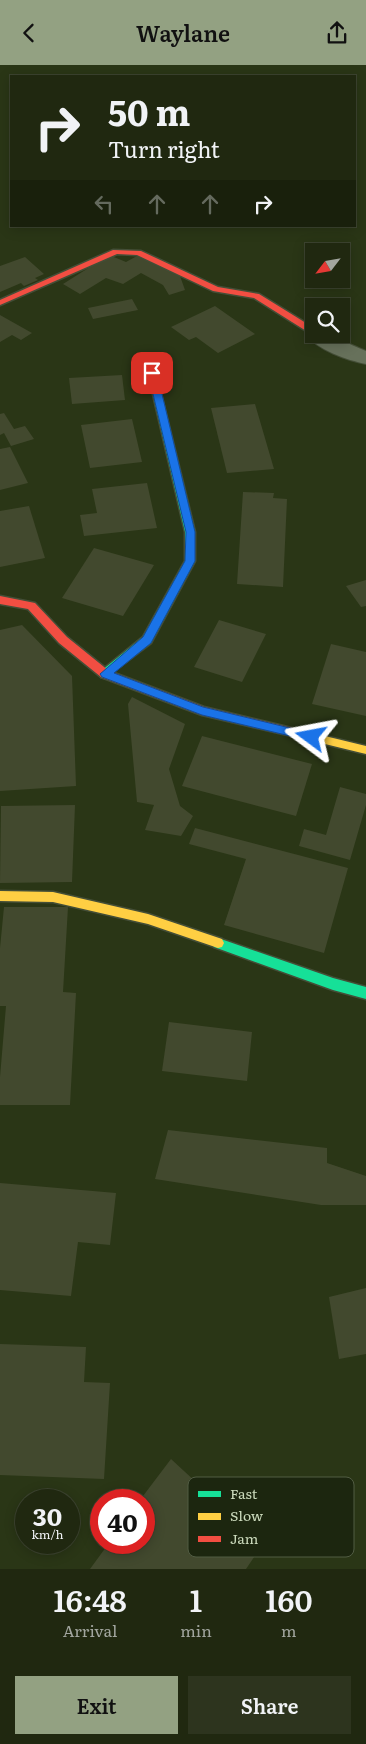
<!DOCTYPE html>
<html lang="en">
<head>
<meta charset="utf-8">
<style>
	:root { --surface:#202810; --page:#2d341e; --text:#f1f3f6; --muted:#a2a69f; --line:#3d4430; --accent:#93a182 }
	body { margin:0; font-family:Literata,serif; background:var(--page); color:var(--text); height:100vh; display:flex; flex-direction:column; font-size:19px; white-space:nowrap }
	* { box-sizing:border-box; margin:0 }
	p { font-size:16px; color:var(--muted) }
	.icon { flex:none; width:28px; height:28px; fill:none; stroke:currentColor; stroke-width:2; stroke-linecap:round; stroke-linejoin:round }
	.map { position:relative; height:1504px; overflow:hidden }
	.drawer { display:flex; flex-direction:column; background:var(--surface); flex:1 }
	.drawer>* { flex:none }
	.guide { position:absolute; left:10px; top:10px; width:346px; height:152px; border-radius:0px; box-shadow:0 2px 12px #0003,0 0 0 1px var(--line); background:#202810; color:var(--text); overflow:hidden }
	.needle { width:32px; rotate:239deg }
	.fabs { position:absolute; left:305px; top:178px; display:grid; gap:10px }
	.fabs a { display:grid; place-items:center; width:45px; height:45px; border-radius:0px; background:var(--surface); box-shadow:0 2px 12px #0003,0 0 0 1px var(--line); font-size:25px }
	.speed { position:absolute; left:15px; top:1424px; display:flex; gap:10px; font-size:25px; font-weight:700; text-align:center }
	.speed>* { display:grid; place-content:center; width:65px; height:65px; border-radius:50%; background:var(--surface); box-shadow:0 2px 12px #0003,0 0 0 1px var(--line); line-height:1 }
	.speed small { font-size:12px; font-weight:400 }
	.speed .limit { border:8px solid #d22; background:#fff; color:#111 }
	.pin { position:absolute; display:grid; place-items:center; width:42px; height:42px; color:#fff; margin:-21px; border-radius:10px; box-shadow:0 2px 8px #0006 }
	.me { position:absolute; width:55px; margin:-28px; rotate:283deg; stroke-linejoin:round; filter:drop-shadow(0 0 4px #0008) }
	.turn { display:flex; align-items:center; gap:18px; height:105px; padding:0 15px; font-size:22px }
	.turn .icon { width:65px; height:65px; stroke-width:2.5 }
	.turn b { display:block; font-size:35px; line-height:42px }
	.lanes { display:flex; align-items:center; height:48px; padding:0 15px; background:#0003; justify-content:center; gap:25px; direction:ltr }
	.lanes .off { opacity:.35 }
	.eta { display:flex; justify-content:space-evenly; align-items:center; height:85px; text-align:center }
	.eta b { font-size:30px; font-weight:600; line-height:35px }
	.cta { display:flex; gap:10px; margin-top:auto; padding:10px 15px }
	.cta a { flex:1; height:58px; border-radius:0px; background:var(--accent); color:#111; font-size:20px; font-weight:600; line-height:58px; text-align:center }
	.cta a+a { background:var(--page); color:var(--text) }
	header { display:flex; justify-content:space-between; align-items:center; height:65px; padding:0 15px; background:var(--accent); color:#111; font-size:22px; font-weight:600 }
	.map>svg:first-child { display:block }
</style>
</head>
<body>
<header><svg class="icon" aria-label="back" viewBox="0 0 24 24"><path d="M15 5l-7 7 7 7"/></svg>Waylane<svg class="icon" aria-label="share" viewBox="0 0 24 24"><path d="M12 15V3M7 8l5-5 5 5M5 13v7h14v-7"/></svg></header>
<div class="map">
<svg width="366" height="1504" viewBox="0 0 366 1504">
	<rect width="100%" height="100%" fill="#2a3616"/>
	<g fill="#42492e">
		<path d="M 109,190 L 126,197 L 137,191 L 180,211 L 185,225 L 169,230 L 163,220 L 141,208 L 123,219 L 106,213 L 80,229 L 63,219 Z"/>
		<path d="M 25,192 L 44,209 L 35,213 L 38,215 L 24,221 L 21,218 L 0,227 L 0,201 Z"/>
		<path d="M 132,234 L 138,245 L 93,254 L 88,243 Z"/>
		<path d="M 215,241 L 255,269 L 218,288 L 196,272 L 189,275 L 171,262 Z"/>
		<path d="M 0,250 L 32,268 L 21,275 L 12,270 L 0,277 Z"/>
		<path d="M 122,310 L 125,335 L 72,339 L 69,313 Z"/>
		<path d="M 255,339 L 274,404 L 227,408 L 211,343 Z"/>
		<path d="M 4,348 L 14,364 L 25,361 L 34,374 L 11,381 L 4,368 L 0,370 L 0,349 Z"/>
		<path d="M 132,354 L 142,397 L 90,403 L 81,360 Z"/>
		<path d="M 10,382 L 28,418 L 0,425 L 0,384 Z"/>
		<path d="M 147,418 L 157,463 L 84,471 L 80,450 L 97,448 L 92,424 Z"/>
		<path d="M 243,427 L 274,428 L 273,433 L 287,434 L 283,522 L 237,519 Z"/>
		<path d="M 29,441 L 45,493 L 0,502 L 0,446 Z"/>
		<path d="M 94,483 L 154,500 L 123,551 L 62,533 Z"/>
		<path d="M 366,515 L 366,541 L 361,542 L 346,521 Z"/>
		<path d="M 219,555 L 266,569 L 242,617 L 194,602 Z"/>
		<path d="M 22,560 L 72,611 L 76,721 L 0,726 L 0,565 Z"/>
		<path d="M 331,579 L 366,587 L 366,651 L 312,639 Z"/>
		<path d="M 132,632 L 185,659 L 169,704 L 180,741 L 193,751 L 181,771 L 145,765 L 154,740 L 137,737 L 128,639 Z"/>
		<path d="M 202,671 L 312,699 L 296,751 L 182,721 Z"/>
		<path d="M 340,722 L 366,729 L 366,740 L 350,795 L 299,781 L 304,764 L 326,770 Z"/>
		<path d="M 75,740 L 72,817 L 0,818 L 1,741 Z"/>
		<path d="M 195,763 L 348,803 L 324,888 L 224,860 L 246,794 L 189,779 Z"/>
		<path d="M 4,842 L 68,842 L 63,927 L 76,928 L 70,1040 L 0,1040 L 0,1012 L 6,941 L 0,941 L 0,883 Z"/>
		<path d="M 169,957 L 252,967 L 247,1016 L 162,1006 Z"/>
		<path d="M 168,1065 L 327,1083 L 327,1098 L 366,1111 L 366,1140 L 321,1140 L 155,1114 Z"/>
		<path d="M 0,1118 L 116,1128 L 110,1180 L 78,1177 L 71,1231 L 0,1225 Z"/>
		<path d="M 366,1223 L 366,1289 L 339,1294 L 329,1232 Z"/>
		<path d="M 0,1279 L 86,1282 L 84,1317 L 110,1318 L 104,1414 L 0,1410 Z"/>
		<path d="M 171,1394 L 263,1479 L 246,1504 L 90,1504 L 109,1478 L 144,1478 L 144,1435 L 140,1435 Z"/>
	</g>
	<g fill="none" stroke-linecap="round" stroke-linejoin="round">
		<defs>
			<path id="street" d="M 314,264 L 314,269 C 333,269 348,279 366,286 L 366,299 C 347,295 317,285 306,269 L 309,265 Z"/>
			<g id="fast">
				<path d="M 152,305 L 156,308 L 195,467 L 195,496 L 151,578 L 105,613 L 101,612 L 100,609 L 101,606 L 143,572 L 185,496 L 185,467 L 148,308 Z"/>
				<path d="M 218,873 L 333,913 L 366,922 L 366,934 L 333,925 L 214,882 L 212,878 L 214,874 Z"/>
			</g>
			<g id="slow">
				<path d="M 296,664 L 366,681 L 366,689 L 292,671 L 291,668 L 292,665 Z"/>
				<path d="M 0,826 L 53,827 L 148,849 L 222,874 L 224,878 L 222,882 L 218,883 L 148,859 L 53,837 L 0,836 Z"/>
			</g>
			<g id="jam">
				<path d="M 113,185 L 141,186 L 218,222 L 259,229 L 314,263 L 314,269 L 317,269 L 311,269 L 254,233 L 213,226 L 137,190 L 117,189 L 0,240 L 0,235 Z"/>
				<path d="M 0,531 L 35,538 L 67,572 L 109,606 L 204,642 L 296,664 L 301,668 L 296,672 L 202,650 L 101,612 L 59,578 L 28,544 L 0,539 Z"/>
			</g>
		</defs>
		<use href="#street" stroke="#444e37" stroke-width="2"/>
		<use href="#fast" stroke="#444e37" stroke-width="3"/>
		<use href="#slow" stroke="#444e37" stroke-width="3"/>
		<use href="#jam" stroke="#444e37" stroke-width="3"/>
		<use href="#street" fill="#67715b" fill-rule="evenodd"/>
		<use href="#fast" fill="#16e098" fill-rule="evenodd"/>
		<use href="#slow" fill="#ffcf43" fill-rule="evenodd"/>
		<use href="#jam" fill="#f24e42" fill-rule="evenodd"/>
	</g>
	<path fill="#1a73e8" stroke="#114b97" d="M 149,306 L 157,308 L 195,467 L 195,496 L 151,578 L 114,608 L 203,642 L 315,669 L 316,672 L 315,675 L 311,676 L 202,650 L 102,612 L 100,609 L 143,572 L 185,496 L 186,467 L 148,308 Z"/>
	<rect x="188" y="1412" width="166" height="80" rx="8" fill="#1c260f" stroke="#515c43" stroke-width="1"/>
	<rect x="198" y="1426" width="23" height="6" fill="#16e098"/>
	<rect x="198" y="1448" width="23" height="7" fill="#ffcf43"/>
	<rect x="198" y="1471" width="23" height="6" fill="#f24e42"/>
	<g font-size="14" fill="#cbdabc">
		<text x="230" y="1434">Fast</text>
		<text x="230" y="1456">Slow</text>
		<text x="230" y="1479">Jam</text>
	</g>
</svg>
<div class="fabs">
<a><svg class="needle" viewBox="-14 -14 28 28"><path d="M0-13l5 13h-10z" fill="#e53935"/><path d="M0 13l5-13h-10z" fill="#a2a69f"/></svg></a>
<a><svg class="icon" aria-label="search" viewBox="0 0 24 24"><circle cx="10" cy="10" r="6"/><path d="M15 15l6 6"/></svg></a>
</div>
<div class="speed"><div>30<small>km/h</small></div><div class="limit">40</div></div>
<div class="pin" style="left:152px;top:308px;background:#d93025"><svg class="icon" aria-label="arrive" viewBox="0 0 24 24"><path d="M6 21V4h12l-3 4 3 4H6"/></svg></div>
<svg class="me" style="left:311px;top:672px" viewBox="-20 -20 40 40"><path d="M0-17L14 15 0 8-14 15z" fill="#1a73e8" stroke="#fff" stroke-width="4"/></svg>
<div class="guide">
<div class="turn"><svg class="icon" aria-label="right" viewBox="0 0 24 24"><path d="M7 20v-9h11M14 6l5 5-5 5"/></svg><div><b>50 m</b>Turn right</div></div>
<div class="lanes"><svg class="icon off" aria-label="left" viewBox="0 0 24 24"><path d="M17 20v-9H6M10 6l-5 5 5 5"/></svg><svg class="icon off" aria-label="ahead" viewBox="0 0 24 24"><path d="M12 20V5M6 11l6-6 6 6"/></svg><svg class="icon off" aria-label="ahead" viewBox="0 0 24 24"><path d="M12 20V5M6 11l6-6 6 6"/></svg><svg class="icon" aria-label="right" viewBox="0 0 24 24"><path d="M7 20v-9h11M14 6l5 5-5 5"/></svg></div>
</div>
</div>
<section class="drawer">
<div class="eta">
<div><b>16:48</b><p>Arrival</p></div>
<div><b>1</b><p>min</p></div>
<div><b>160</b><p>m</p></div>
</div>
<div class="cta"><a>Exit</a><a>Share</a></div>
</section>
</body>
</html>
